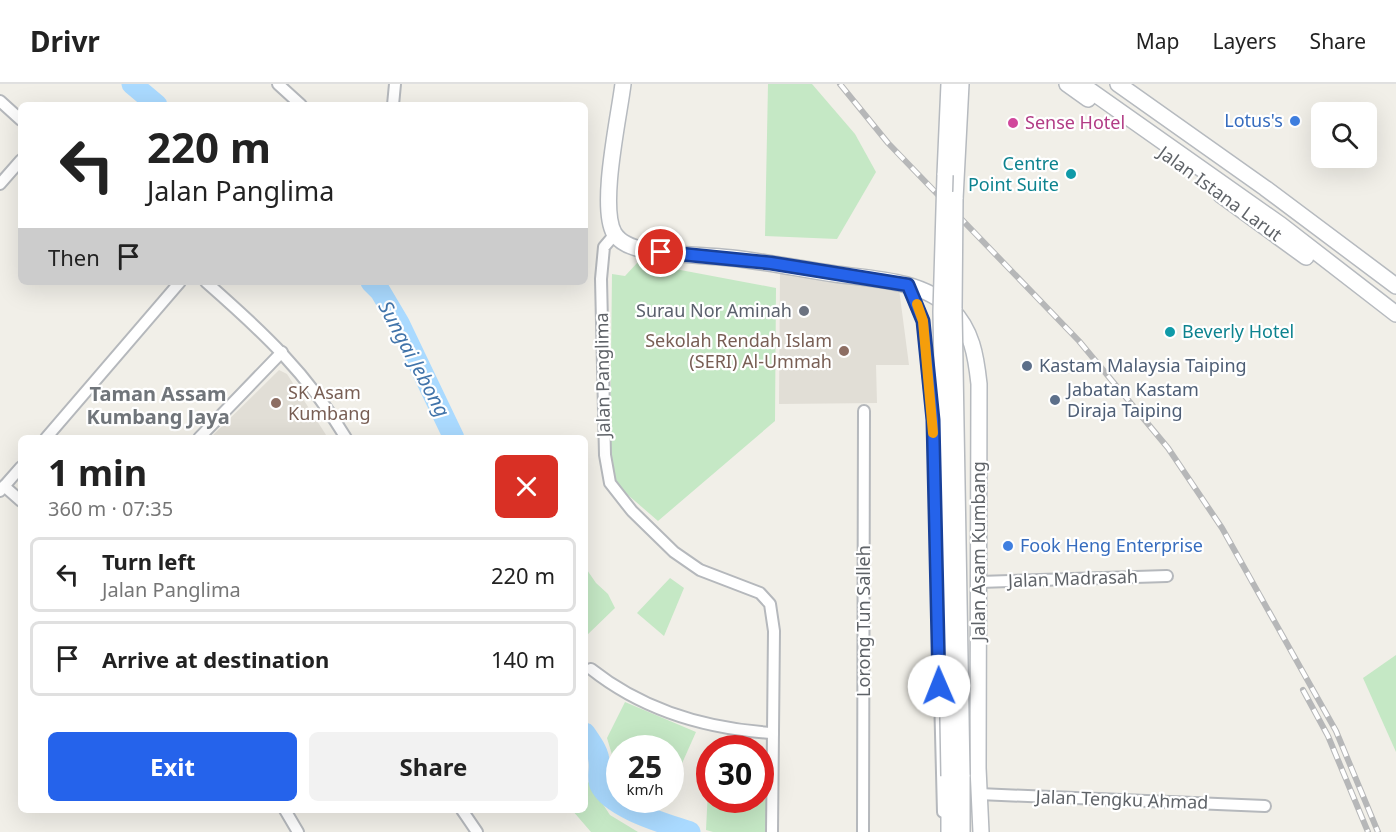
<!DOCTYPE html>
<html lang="en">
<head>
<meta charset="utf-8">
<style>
	:root { --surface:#fff; --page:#f2f2f2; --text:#222; --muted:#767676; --line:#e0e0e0; --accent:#2563eb }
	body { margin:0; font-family:"Noto Sans",sans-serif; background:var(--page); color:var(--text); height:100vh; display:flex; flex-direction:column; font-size:22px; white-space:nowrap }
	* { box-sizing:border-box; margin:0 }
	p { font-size:20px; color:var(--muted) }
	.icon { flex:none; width:33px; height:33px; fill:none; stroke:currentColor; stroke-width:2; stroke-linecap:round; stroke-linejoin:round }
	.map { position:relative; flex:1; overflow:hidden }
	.side { position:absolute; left:18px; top:351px; width:570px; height:378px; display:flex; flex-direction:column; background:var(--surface); border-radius:9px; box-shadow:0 6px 24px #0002 }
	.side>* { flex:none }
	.banner { position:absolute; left:18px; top:18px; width:570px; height:183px; border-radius:9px; box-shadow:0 6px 24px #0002; background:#fff; color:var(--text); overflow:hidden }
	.buttons { position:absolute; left:1311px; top:18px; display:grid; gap:12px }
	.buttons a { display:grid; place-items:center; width:66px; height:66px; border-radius:9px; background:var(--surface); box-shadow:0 6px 24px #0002; font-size:30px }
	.speed { position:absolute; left:606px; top:651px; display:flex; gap:12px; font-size:30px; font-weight:700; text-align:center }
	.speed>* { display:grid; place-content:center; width:78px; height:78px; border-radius:50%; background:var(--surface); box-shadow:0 6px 24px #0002; line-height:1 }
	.speed small { font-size:15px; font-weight:400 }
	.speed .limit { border:9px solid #d22; background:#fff; color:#111 }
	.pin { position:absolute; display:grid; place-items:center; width:51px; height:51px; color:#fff; margin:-26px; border:3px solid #fff; border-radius:50%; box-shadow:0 2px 6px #0007 }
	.me { position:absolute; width:66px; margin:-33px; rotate:359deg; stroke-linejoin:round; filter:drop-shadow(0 0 4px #0008) }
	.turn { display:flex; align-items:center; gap:21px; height:126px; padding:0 30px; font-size:27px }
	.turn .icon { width:78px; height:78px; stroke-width:2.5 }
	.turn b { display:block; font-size:42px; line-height:51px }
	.then { display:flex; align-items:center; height:57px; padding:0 30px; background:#0003; gap:12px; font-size:22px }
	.round { display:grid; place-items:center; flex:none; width:63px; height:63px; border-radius:9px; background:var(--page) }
	.headline { display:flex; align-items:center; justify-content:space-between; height:102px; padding:0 30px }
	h1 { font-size:36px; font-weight:700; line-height:45px }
	.action { display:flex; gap:12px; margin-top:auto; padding:12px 30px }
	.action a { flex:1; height:69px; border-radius:9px; background:var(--accent); color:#fff; font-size:24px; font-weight:700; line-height:69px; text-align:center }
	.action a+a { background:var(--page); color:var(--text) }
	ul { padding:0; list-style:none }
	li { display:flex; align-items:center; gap:18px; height:75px; margin:0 12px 9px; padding:0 18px; border:3px solid var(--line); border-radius:9px }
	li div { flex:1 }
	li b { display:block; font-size:22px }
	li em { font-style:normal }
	header { display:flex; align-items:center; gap:36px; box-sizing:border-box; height:84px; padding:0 30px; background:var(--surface); border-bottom:2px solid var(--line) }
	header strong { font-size:28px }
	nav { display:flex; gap:33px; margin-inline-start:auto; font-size:21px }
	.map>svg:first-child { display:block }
</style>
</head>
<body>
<header>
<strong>Drivr</strong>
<nav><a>Map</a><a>Layers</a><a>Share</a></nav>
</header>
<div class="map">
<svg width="1396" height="748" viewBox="0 0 1396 748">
	<rect width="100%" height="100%" fill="#f1efe8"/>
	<g fill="#e1ded6">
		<path d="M 780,188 L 899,205 L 909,281 L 876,281 L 877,319 L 779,320 Z"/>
		<path d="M 279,286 L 287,290 L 328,354 L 210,354 Z"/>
	</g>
	<g fill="#c5e8c5">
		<path d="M 768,0 L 812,0 L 855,50 L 876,88 L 837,155 L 765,152 Z"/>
		<path d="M 638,178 L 776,204 L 775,337 L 658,437 L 613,398 L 610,362 L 612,190 L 625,192 Z"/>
		<path d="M 585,483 L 596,499 L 608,510 L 615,524 L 585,553 Z"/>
		<path d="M 670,494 L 684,504 L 664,552 L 637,529 Z"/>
		<path d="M 1396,571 L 1396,668 L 1363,594 Z"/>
		<path d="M 625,618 L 696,648 L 671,704 L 670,664 L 620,664 L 619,677 L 613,674 L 607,654 Z"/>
		<path d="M 761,683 L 767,683 L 769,748 L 713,748 L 706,746 L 709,685 L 710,716 L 760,716 Z"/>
		<path d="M 585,693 L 610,731 L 638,748 L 591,748 L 572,726 L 585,726 Z"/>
	</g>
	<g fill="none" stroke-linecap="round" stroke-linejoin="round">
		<g stroke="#aadaff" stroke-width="21">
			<path d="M 132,0 L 157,21"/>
			<path d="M 371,198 L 380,207 L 399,239 L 454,354"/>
			<path d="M 585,649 C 591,658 599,668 599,678 C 600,686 597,694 600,701 C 611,725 667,740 690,748"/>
		</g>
		<defs>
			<g id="minor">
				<path d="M 278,0 L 301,21"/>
				<path d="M 0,17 L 21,36"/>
				<path d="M 393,21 L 395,0"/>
				<path d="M 0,100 L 21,76"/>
				<path d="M 615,150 L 604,163 L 601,195 L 605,371 L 610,399 L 632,427 L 674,468 L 700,486 L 760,509 L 770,520 L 774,547 L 772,748"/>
				<path d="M 206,198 C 263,248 307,289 346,354"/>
				<path d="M 908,201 L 923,237 L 933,336 L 943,728"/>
				<path d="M 46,354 L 180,198"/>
				<path d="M 199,354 L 282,268"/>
				<path d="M 4,402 L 21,417"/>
				<path d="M 0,407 L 21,383"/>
				<path d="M 979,498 L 1167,492"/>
				<path d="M 591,585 C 644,627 707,645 773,649"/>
				<path d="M 979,710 L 1265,722"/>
				<path d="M 285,726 L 298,748"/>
				<path d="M 462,726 L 477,748"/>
				<path d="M 863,748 L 864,327"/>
			</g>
			<g id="secondary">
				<path d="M 623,0 C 619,33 599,122 614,149 C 620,159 634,164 645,166 C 673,171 703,171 732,174 C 766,178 801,185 835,190 C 873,195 923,196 951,225 C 972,246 976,272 979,300 L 978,684 L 981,748"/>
				<path d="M 1067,0 L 1088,15"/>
				<path d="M 1081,0 L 1281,141 L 1396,230"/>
				<path d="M 1118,0 L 1265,104 L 1396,202"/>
				<path d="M 945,91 L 949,0"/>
				<path d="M 1221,111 L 1306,173"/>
				<path d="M 955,115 L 961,0"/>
				<path d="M 949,748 L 949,692"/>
				<path d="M 962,748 L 962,691"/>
			</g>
		</defs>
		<use href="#minor" stroke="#b5b8bc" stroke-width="14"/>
		<use href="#secondary" stroke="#b6babf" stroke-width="18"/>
		<use href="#minor" stroke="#fff" stroke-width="10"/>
		<use href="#secondary" stroke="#fff" stroke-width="15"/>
		<defs>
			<g id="rail">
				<path d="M 840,0 L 888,59 L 1079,257 L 1168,364 L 1222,444 L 1336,647 L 1378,748"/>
				<path d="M 1303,606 L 1328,652 L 1368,748"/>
			</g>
		</defs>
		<use href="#rail" stroke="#b6b7b8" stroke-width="6"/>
		<use href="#rail" stroke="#fff" stroke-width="4" stroke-dasharray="11" stroke-linecap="butt"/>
		<defs>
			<g id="secondary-bridge">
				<path d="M 945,91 L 941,228 L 949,692"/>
				<path d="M 955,115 L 954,225 L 962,691"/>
			</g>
		</defs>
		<use href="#secondary-bridge" stroke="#b6babf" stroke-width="18" stroke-linecap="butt"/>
		<use href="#secondary-bridge" stroke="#fff" stroke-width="15"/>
	</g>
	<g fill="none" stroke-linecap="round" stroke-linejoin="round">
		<defs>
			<path id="route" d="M 661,168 L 771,179 L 908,201 L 923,237 L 933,336 L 939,602"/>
		</defs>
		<use href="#route" stroke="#184099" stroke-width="15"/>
		<use href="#route" stroke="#2563eb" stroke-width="10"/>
		<path stroke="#f59e0b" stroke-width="10" d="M 917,220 L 923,237 L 933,349"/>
	</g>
	<g fill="#3f7fe0" stroke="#fff" stroke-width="2">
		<circle cx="1295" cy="37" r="6"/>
		<circle cx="1008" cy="462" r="6"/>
	</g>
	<circle fill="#d1479c" stroke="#fff" stroke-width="2" cx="1013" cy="39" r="6"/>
	<g fill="#0f9aa8" stroke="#fff" stroke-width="2">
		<circle cx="1071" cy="90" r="6"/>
		<circle cx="1170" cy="248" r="6"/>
	</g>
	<circle fill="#6b7280" stroke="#fff" stroke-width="2" cx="804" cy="227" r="6"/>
	<g fill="#8d6e63" stroke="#fff" stroke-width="2">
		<circle cx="844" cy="267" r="6"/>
		<circle cx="276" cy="319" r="6"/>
	</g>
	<g fill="#5c6f8a" stroke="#fff" stroke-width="2">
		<circle cx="1027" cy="282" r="6"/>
		<circle cx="1055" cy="316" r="6"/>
	</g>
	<g text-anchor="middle" stroke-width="4.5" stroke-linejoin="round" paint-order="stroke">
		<g font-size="18" fill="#366cbe" stroke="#fff" text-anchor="end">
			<text x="1283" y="43">Lotus's</text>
			<text x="1020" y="468" text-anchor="start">Fook Heng Enterprise</text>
		</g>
		<g font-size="18" fill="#b23c85" stroke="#fff" text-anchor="start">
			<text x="1025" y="45">Sense Hotel</text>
		</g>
		<g font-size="18" fill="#0d838f" stroke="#fff" text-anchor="end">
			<text x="1059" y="86">Centre<tspan x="1059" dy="21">Point Suite</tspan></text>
			<text x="1182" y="254" text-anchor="start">Beverly Hotel</text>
		</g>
		<g font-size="18" fill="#5f6368" stroke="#fff">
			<text transform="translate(1220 110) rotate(36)" y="6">Jalan Istana Larut</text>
			<text transform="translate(603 291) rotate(-91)" y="6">Jalan Panglima</text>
			<text transform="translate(979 467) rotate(-90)" y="6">Jalan Asam Kumbang</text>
			<text transform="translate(1073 495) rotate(-2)" y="6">Jalan Madrasah</text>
			<text transform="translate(864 537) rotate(-90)" y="6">Lorong Tun Salleh</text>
			<text transform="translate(1122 716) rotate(2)" y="6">Jalan Tengku Ahmad</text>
		</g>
		<g font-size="18" fill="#5b616d" stroke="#fff" text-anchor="end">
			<text x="792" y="233">Surau Nor Aminah</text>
		</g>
		<g font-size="18" fill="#785e54" stroke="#fff" text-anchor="end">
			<text x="832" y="263">Sekolah Rendah Islam<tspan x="832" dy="21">(SERI) Al-Ummah</tspan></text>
			<text x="288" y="315" text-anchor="start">SK Asam<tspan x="288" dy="21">Kumbang</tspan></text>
		</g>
		<g font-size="18" fill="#4e5e75" stroke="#fff" text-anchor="start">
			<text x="1039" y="288">Kastam Malaysia Taiping</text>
			<text x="1067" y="312">Jabatan Kastam<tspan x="1067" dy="21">Diraja Taiping</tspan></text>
		</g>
		<g font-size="20" font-style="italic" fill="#4174aa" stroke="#fff">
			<text transform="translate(414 275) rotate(62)" y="7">Sungai Jebong</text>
		</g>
		<g font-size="20" font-weight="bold" fill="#70757a" stroke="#fff">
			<text x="158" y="317">Taman Assam<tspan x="158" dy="23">Kumbang Jaya</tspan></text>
		</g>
	</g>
</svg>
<div class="buttons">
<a><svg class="icon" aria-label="search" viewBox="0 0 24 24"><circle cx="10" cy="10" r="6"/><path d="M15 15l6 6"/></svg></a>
</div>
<div class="speed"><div>25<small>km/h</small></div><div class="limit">30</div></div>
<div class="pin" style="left:661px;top:168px;background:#d93025"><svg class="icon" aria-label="arrive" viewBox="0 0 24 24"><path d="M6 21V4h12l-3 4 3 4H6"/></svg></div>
<svg class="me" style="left:939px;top:602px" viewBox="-20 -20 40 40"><circle r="19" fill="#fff"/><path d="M0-13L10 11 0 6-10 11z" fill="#2563eb"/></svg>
<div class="banner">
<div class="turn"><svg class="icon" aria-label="left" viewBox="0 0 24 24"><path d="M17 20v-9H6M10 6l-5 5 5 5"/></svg><div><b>220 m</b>Jalan Panglima</div></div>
<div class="then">Then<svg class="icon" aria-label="arrive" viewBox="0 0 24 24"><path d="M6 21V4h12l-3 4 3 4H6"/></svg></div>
</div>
<section class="side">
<div class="headline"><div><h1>1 min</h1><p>360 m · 07:35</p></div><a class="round" style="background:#d93025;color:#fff"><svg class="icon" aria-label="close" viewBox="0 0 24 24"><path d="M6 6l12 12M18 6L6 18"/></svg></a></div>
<ul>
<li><svg class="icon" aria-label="left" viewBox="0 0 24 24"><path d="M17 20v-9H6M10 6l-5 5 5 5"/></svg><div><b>Turn left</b><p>Jalan Panglima</p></div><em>220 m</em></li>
<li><svg class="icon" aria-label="arrive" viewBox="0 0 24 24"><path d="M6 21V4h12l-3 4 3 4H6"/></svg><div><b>Arrive at destination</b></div><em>140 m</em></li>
</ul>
<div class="action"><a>Exit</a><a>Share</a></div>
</section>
</div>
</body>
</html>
